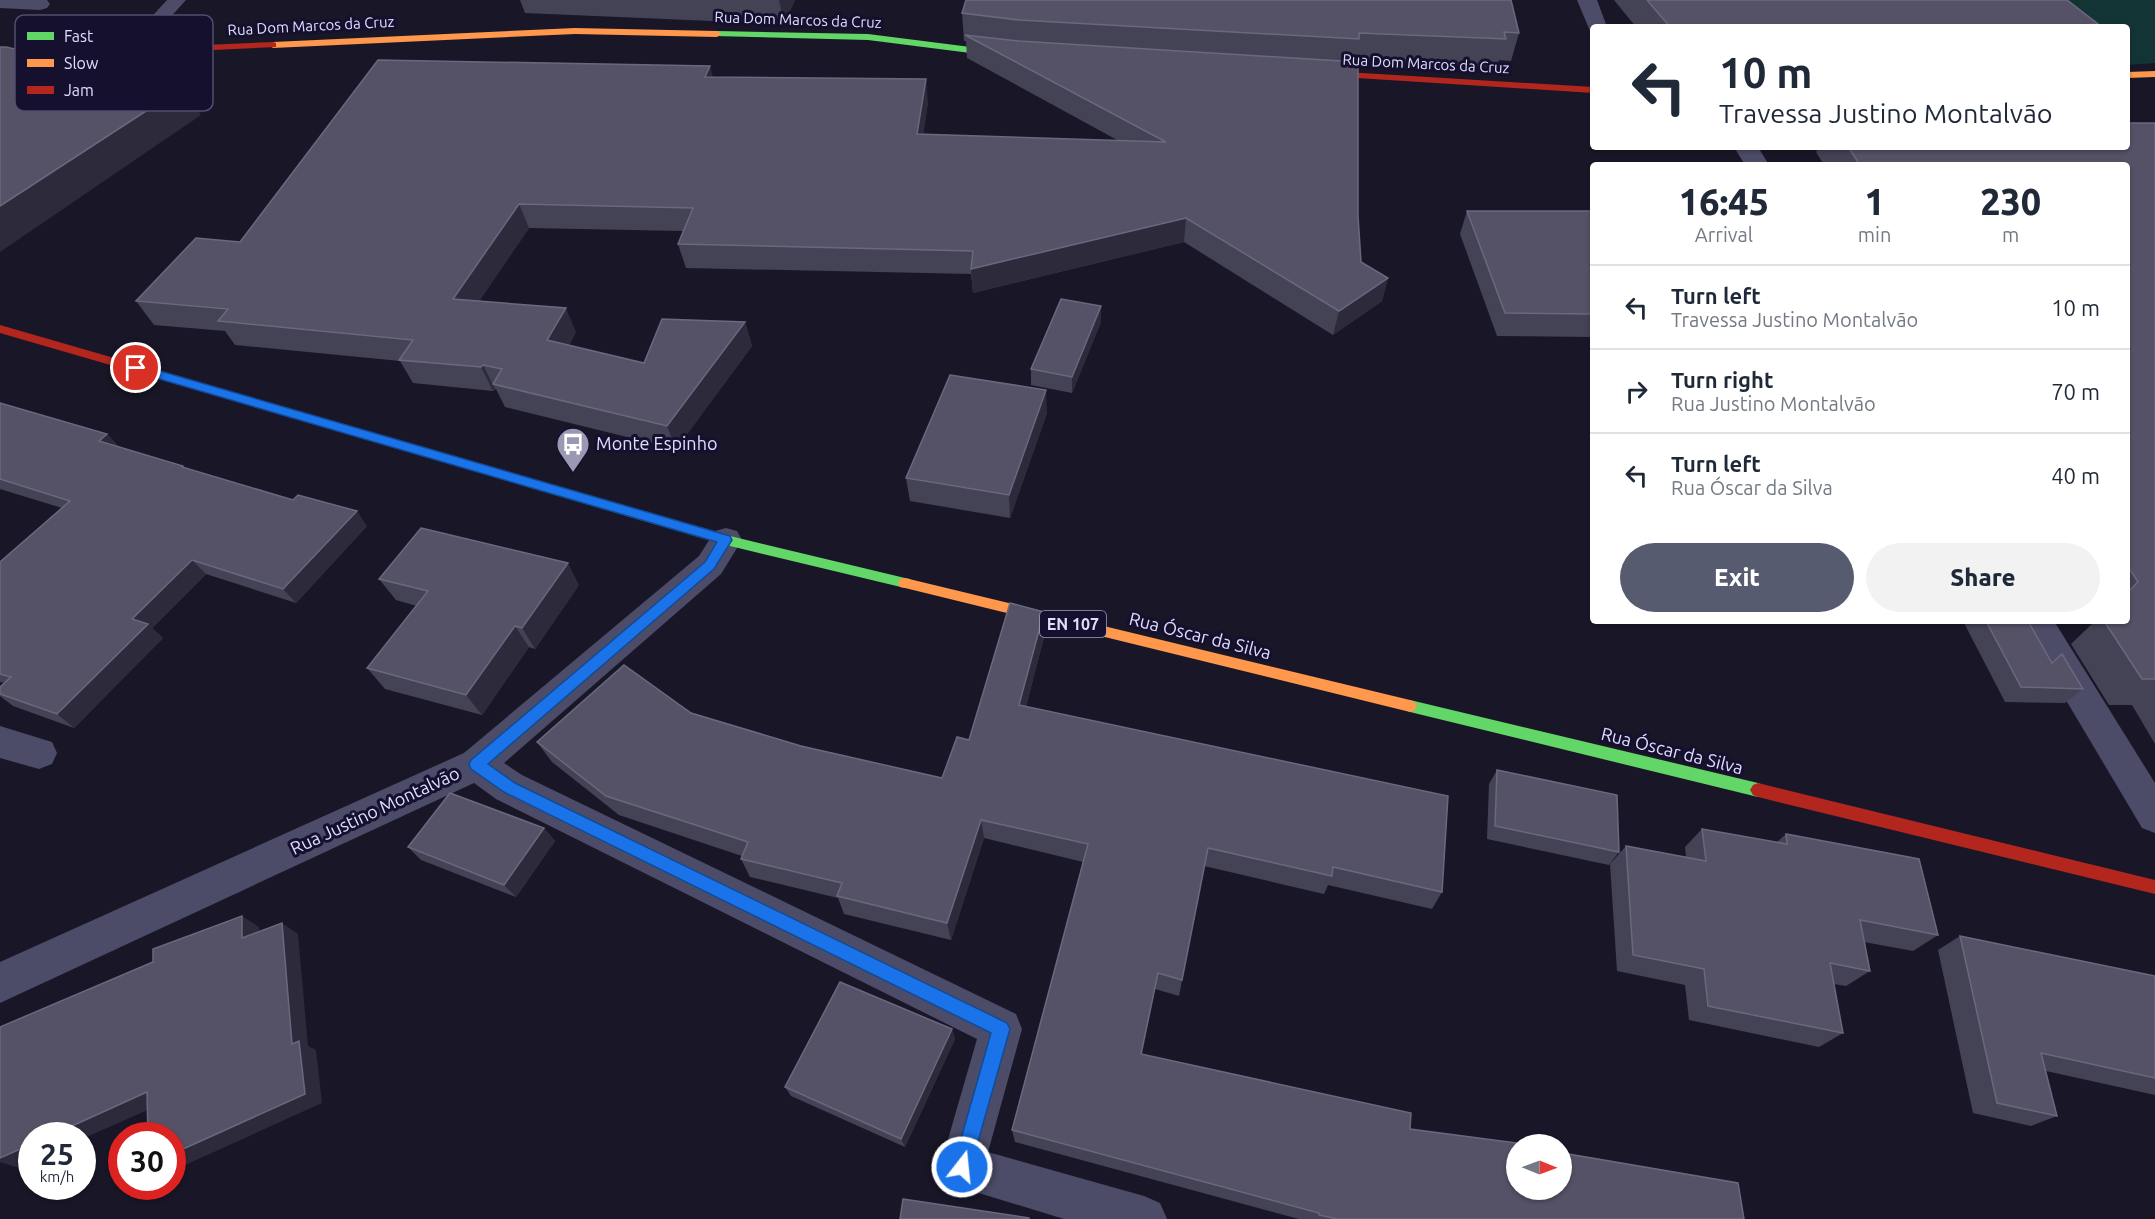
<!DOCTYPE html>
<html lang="en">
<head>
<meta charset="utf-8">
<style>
	:root { --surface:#fff; --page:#f2f2f3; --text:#1f2937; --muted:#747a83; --line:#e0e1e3; --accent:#565b6f }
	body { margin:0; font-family:Ubuntu,sans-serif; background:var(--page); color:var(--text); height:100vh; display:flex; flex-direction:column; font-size:22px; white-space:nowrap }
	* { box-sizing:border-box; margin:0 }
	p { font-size:20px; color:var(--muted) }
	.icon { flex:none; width:33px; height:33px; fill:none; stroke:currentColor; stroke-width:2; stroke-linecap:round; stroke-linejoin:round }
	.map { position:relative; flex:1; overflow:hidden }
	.side { position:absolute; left:1590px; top:162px; width:540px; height:462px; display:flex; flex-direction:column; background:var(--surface); border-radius:6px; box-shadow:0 2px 4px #0004 }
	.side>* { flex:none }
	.top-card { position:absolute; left:1590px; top:24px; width:540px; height:126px; border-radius:6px; box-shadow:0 2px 4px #0004; background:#fff; color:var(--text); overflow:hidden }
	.needle { width:39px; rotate:91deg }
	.controls { position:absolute; left:1506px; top:1134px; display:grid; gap:12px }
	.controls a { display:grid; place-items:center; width:66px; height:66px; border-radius:50%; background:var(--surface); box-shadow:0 2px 4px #0004; font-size:30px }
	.speed { position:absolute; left:18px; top:1122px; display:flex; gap:12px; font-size:30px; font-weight:700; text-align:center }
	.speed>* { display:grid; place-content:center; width:78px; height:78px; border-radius:50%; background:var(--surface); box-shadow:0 2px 4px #0004; line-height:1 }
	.speed small { font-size:15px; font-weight:400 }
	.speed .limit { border:9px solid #d22; background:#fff; color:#111 }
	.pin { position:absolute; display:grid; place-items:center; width:51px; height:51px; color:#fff; margin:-26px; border:3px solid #fff; border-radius:50%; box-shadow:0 2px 6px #0007 }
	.me { position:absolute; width:66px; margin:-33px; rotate:16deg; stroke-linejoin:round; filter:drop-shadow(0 0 4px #0008) }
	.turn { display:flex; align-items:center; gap:21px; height:126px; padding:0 30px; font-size:27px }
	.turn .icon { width:78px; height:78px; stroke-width:2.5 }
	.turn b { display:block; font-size:42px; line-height:51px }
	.eta { display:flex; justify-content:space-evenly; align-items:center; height:102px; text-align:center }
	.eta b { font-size:36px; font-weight:800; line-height:42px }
	.primary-button { display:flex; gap:12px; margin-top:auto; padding:12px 30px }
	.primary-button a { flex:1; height:69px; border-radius:36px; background:var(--accent); color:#fff; font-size:24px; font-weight:800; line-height:69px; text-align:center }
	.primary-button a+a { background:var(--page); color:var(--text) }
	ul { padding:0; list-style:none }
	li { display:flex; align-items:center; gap:18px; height:84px; padding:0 30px; border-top:2px solid var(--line) }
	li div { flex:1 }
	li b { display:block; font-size:22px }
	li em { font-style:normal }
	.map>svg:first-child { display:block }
</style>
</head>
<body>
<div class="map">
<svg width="2155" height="1219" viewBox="0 0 2155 1219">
	<rect width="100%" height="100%" fill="#191727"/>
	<path fill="#133435" d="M 2030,0 L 2155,0 L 2155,63 L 2127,65 L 2127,27 L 2065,27 Z"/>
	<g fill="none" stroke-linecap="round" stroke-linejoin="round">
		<path fill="#4c4c68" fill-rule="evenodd" d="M 167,0 L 186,0 L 135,56 L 123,56 L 120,52 L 123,48 Z"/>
		<g fill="#4c4c68" fill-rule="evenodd">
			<path d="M 0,0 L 47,0 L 50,4 L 47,8 L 40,10 L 0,8 Z"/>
			<path d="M 1577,0 L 1597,0 L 1607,27 L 1593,27 L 1593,32 L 1590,31 Z"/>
			<path d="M 1734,147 L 1758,147 L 1769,165 L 1745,165 Z"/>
			<path d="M 726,528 L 737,531 L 742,540 L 721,574 L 504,763 L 522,775 L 1016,1014 L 1022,1029 L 988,1152 L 1144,1196 L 1160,1203 L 1167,1219 L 1064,1219 L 946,1183 L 940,1167 L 977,1039 L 496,799 L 474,783 L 0,1003 L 0,962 L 464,753 L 699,556 L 715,531 Z"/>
			<path d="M 2019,621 L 2054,621 L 2155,783 L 2155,833 L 2142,828 Z"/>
			<path d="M 0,726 L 52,742 L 57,753 L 52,764 L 39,769 L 0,758 Z"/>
		</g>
		<g fill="#63d668" fill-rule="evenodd">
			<path d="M 717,31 L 868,34 L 1010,52 L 1014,55 L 1010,58 L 868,40 L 714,36 L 713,34 Z"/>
			<path d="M 345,425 L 726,535 L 905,578 L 910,579 L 912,583 L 910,587 L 905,588 L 726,545 L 341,432 L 339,429 L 341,426 Z"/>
			<path d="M 1410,700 L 1758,783 L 1763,785 L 1766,790 L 1763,795 L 1758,797 L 1410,712 L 1405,710 L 1403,706 L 1405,702 Z"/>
		</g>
		<g fill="#ff974d" fill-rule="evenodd">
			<path d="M 575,28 L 717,31 L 721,34 L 717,37 L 575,34 L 273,48 L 269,45 L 273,42 Z"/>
			<path d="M 2155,71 L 2155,77 L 2127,78 L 2127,72 Z"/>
			<path d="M 905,578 L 1410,700 L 1415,702 L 1417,706 L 1415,710 L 1410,712 L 905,588 L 900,587 L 898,583 L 900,579 Z"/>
		</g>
		<g fill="#b3261e" fill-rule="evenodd">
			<path d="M 273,42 L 276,43 L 276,47 L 0,60 L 0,54 Z"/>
			<path d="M 1313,70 L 1593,87 L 1593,93 L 1310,75 L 1309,73 Z"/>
			<path d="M 0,325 L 349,426 L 351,429 L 345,433 L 0,333 Z"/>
			<path d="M 1758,783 L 2155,880 L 2155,894 L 1758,797 L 1753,795 L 1750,790 L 1753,785 Z"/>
		</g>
	</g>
	<g fill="#444255">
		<path d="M 520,0 L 795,0 L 784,24 L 525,13 Z"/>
		<path d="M 1614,0 L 2067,0 L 2098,24 L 2096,27 L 1636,27 Z"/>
		<path d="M 962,13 L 1519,33 L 1511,61 L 1499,60 L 1497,67 L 1354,61 L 1358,216 L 1361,262 L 1388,278 L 1382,301 L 1333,335 L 1184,242 L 973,293 L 971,274 L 686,268 L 678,244 L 683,231 L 529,228 L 479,301 L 576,332 L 569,345 L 644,363 L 745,322 L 752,346 L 676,449 L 505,407 L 496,389 L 493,391 L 413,383 L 400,361 L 235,345 L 225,331 L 154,325 L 136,301 L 240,242 L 713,77 L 928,102 L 923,135 L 1119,141 L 967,58 L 966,41 L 964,41 Z"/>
		<path d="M 2155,123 L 2155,744 L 2132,705 L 2109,705 L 2071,644 L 2095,621 L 2127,621 L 2127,165 L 1824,165 L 1816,152 L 1819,147 L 2127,147 Z"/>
		<path d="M 1467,211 L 1593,211 L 1593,337 L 1497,336 L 1460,234 Z"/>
		<path d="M 1101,306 L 1101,322 L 1072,393 L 1031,385 L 1031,369 Z"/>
		<path d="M 0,403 L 107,434 L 118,446 L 367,526 L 296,603 L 206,574 L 152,628 L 163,638 L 74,728 L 13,706 L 0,696 L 0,687 L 5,683 L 0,682 L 0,562 L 62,508 L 0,489 Z"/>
		<path d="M 1047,413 L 1010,518 L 910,501 L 906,478 Z"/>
		<path d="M 379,579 L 579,585 L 535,649 L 529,647 L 482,715 L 385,689 L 367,668 L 417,606 L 396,600 Z"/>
		<path d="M 1044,612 L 1045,633 L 1026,707 L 1442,892 L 1432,909 L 1328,885 L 1324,894 L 1204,866 L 1179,996 L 1155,989 L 1142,1054 L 1410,1129 L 1744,1219 L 1299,1219 L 1015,1142 L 1012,1130 L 1083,862 L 984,838 L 951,940 L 844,914 L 838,898 L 750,877 L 741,859 L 742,856 L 619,815 L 552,762 L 537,742 L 691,713 L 801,746 L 942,778 L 969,740 Z"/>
		<path d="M 1963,621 L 2028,621 L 2052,662 L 2062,654 L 2083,689 L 2065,703 L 2005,702 Z"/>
		<path d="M 1497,770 L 1619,852 L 1609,865 L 1487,839 L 1489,784 Z"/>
		<path d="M 544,828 L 555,841 L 516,897 L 421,860 L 408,847 Z"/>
		<path d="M 1702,829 L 1777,842 L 1786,834 L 1938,935 L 1913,951 L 1864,942 L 1870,971 L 1846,986 L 1834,984 L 1843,1033 L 1819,1047 L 1689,1020 L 1685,985 L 1617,971 L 1610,864 L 1626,846 L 1686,857 L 1685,847 Z"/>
		<path d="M 1960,936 L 2155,976 L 2155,1095 L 2046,1071 L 2057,1116 L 2031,1126 L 1973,1113 L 1938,950 Z"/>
		<path d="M 952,1029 L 955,1039 L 905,1147 L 791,1096 L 785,1087 Z"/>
	</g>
	<g fill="#2c2a3b">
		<path d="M 779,0 L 795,0 L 784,24 Z"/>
		<path d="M 710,66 L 716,89 L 705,77 Z"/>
		<path d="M 926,79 L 928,102 L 920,158 L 917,134 Z"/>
		<path d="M 183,87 L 201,115 L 0,252 L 0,206 Z"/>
		<path d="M 519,204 L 529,228 L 465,322 L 453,299 Z"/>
		<path d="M 1186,218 L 1184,242 L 973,293 L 971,269 Z"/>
		<path d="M 1388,278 L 1382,301 L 1333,335 L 1339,311 Z"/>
		<path d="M 1101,306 L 1101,322 L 1072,393 L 1072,377 Z"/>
		<path d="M 566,308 L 576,332 L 558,364 L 547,340 Z"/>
		<path d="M 745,322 L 752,346 L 676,449 L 667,426 Z"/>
		<path d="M 483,365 L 495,389 L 493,391 L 481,367 Z"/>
		<path d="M 1046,390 L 1047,413 L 1010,518 L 1009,495 Z"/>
		<path d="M 107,434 L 121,449 L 99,441 Z"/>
		<path d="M 357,511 L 367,526 L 296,603 L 283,589 Z"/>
		<path d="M 192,560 L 206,574 L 152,628 L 163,638 L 74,728 L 57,714 L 132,619 Z"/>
		<path d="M 568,563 L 579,585 L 535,649 L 522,628 Z"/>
		<path d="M 1044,612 L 1045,633 L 1021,726 L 1019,705 Z"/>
		<path d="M 515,626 L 529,647 L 482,715 L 466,695 Z"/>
		<path d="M 981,820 L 984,838 L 951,940 L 947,923 Z"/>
		<path d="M 544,828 L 555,841 L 516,897 L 504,885 Z"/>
		<path d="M 242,916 L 259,927 L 260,949 L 242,938 Z"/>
		<path d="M 282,923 L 298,934 L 308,1046 L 316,1050 L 322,1103 L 172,1171 L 172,1154 Z"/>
		<path d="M 1158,973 L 1155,989 L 1139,1068 L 1141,1054 Z"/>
		<path d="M 952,1029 L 955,1039 L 905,1147 L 901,1139 Z"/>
		<path d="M 147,1092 L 168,1101 L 82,1139 L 82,1136 L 50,1136 Z"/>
		<path d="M 32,1144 L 32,1162 L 19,1168 L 0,1162 L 0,1158 Z"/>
	</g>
	<g fill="#555267" stroke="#6a687f" stroke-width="1.5">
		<path d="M 966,0 L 1511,0 L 1519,33 L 1504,32 L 1506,39 L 1359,33 L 1359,39 L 1019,20 L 962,13 Z"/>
		<path d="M 1647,0 L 2067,0 L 2098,24 L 2050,27 L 1670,27 Z"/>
		<path d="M 965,35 L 1019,41 L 1358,62 L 1358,216 L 1361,262 L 1388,278 L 1339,311 L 1186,218 L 971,269 L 973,251 L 678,244 L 693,208 L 519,204 L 453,299 L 566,308 L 547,340 L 644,363 L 662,319 L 745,322 L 667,426 L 493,384 L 502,369 L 483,365 L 481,367 L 399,360 L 413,340 L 218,321 L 228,309 L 136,301 L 196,238 L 240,242 L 378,60 L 710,66 L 705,77 L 926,79 L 917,134 L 1166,142 Z"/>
		<path d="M 0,47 L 6,47 L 183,87 L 0,206 Z"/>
		<path d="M 2127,123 L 2155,123 L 2155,679 L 2142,679 L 2104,621 L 2127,621 L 2127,593 L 2138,582 L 2127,565 L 2127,165 L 1860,165 L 1848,147 L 2127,147 Z"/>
		<path d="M 1467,211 L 1593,211 L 1593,314 L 1505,313 Z"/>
		<path d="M 1061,299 L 1101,306 L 1072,377 L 1031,369 Z"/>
		<path d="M 950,375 L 1046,390 L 1009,495 L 906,478 Z"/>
		<path d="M 0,403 L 107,434 L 99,441 L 183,466 L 182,467 L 293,500 L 298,495 L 357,511 L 283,589 L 192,560 L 132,619 L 148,624 L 57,714 L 0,694 L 0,687 L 11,677 L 0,674 L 0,562 L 70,501 L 0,479 Z"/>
		<path d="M 421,528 L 568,563 L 522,628 L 515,626 L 466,695 L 367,668 L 428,591 L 379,579 Z"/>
		<path d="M 1010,603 L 1044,612 L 1019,705 L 1448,796 L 1442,892 L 1333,867 L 1332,876 L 1208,848 L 1182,980 L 1158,973 L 1141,1054 L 1411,1113 L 1410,1129 L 1524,1144 L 1516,1144 L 1516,1190 L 1562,1190 L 1562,1153 L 1738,1183 L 1744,1219 L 1337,1219 L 1319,1215 L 1319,1213 L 1012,1130 L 1088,844 L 981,820 L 947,923 L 837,896 L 842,883 L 741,859 L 748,842 L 606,796 L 537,742 L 624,665 L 691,713 L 801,746 L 942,778 L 957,737 L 969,740 Z"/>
		<path d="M 1986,621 L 2028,621 L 2052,663 L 2062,654 L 2083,689 L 2021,687 Z"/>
		<path d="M 1497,770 L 1617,795 L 1619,852 L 1495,826 Z"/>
		<path d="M 450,793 L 544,828 L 504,885 L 408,847 Z"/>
		<path d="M 1702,829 L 1787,844 L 1786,834 L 1919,859 L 1938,935 L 1860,920 L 1870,971 L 1830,963 L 1843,1033 L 1708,1006 L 1704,969 L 1633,955 L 1626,846 L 1706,861 Z"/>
		<path d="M 242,916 L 242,938 L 282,923 L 292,1044 L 299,1041 L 305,1094 L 172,1154 L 172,1136 L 148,1136 L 147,1092 L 50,1136 L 32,1136 L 32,1144 L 0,1158 L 0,1027 L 153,962 L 153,949 Z"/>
		<path d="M 1960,936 L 2155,976 L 2155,1078 L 2041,1053 L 2057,1116 L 1997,1103 Z"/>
		<path d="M 840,982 L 952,1029 L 901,1139 L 785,1087 Z"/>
		<path d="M 903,1199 L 1029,1218 L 1029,1219 L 900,1219 Z"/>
	</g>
	<path fill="#1a73e8" stroke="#114b97" stroke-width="1.5" d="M 136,364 L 730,536 L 732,540 L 714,569 L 488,764 L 515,783 L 1007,1023 L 1010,1029 L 969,1173 L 962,1176 L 956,1173 L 953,1167 L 991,1033 L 504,792 L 471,769 L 469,764 L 471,760 L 705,562 L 717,542 L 132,371 L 132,365 Z"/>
	<defs>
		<symbol id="bus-pin" viewBox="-11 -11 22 30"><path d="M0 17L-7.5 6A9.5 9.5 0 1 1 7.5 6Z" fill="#9a98b3" stroke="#14102e"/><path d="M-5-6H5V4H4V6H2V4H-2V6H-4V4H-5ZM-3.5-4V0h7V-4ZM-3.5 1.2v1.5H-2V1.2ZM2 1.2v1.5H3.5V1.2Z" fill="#fff"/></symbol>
	</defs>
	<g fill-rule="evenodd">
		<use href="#bus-pin" x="554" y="425" width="38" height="52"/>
	</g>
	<g text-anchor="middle" stroke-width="6" stroke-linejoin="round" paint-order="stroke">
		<g font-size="15" fill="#e0ddff" stroke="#14102e">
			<text transform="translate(798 20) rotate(2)" y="5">Rua Dom Marcos da Cruz</text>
			<text transform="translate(311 26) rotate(-3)" y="5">Rua Dom Marcos da Cruz</text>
			<text transform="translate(1426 64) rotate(3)" y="5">Rua Dom Marcos da Cruz</text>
		</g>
		<rect fill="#14102e" stroke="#a3a0c0" stroke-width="1.5" x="1040" y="611" width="66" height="26" rx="4.5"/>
		<g font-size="16" font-weight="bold" fill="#e0ddff">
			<text x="1073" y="630">EN 107</text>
		</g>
		<g font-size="18" fill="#e0ddff" stroke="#14102e" text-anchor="start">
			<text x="596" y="450">Monte Espinho</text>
		</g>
		<g font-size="18" fill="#e0ddff" stroke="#14102e">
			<text transform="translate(1200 636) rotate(14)" y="6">Rua Óscar da Silva</text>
			<text transform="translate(1672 751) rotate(14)" y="6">Rua Óscar da Silva</text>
			<text transform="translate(375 811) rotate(-25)" y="6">Rua Justino Montalvão</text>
		</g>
	</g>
	<rect x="15" y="15" width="198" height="96" rx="9" fill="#14102e" stroke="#514e6d" stroke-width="1.5"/>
	<rect x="27" y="32" width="27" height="8" fill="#63d668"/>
	<rect x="27" y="59" width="27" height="8" fill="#ff974d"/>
	<rect x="27" y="86" width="27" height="8" fill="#b3261e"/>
	<g font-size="16" fill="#e0ddff">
		<text x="64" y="42">Fast</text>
		<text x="64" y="69">Slow</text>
		<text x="64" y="96">Jam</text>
	</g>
</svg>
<div class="controls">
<a><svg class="needle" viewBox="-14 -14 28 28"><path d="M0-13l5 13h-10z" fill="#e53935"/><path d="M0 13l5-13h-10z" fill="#747a83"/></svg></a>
</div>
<div class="speed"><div>25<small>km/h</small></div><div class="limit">30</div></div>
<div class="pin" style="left:136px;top:368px;background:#d93025"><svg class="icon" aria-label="arrive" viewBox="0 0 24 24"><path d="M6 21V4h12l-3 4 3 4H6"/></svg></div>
<svg class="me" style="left:962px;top:1167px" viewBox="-20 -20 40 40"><circle r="17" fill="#1a73e8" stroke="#fff" stroke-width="3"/><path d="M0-11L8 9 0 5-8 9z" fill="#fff"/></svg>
<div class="top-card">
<div class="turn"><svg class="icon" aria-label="left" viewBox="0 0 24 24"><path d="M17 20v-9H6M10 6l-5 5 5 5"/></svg><div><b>10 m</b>Travessa Justino Montalvão</div></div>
</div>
<section class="side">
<div class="eta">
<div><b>16:45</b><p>Arrival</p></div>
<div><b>1</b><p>min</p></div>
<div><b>230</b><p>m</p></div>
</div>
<ul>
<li><svg class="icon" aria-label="left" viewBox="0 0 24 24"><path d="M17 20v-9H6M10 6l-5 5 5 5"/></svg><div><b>Turn left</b><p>Travessa Justino Montalvão</p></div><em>10 m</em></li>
<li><svg class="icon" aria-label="right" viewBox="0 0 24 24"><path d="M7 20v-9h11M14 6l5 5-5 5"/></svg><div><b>Turn right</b><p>Rua Justino Montalvão</p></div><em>70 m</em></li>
<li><svg class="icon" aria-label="left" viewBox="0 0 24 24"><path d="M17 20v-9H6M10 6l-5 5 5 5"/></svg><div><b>Turn left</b><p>Rua Óscar da Silva</p></div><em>40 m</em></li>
</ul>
<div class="primary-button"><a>Exit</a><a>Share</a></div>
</section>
</div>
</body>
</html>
